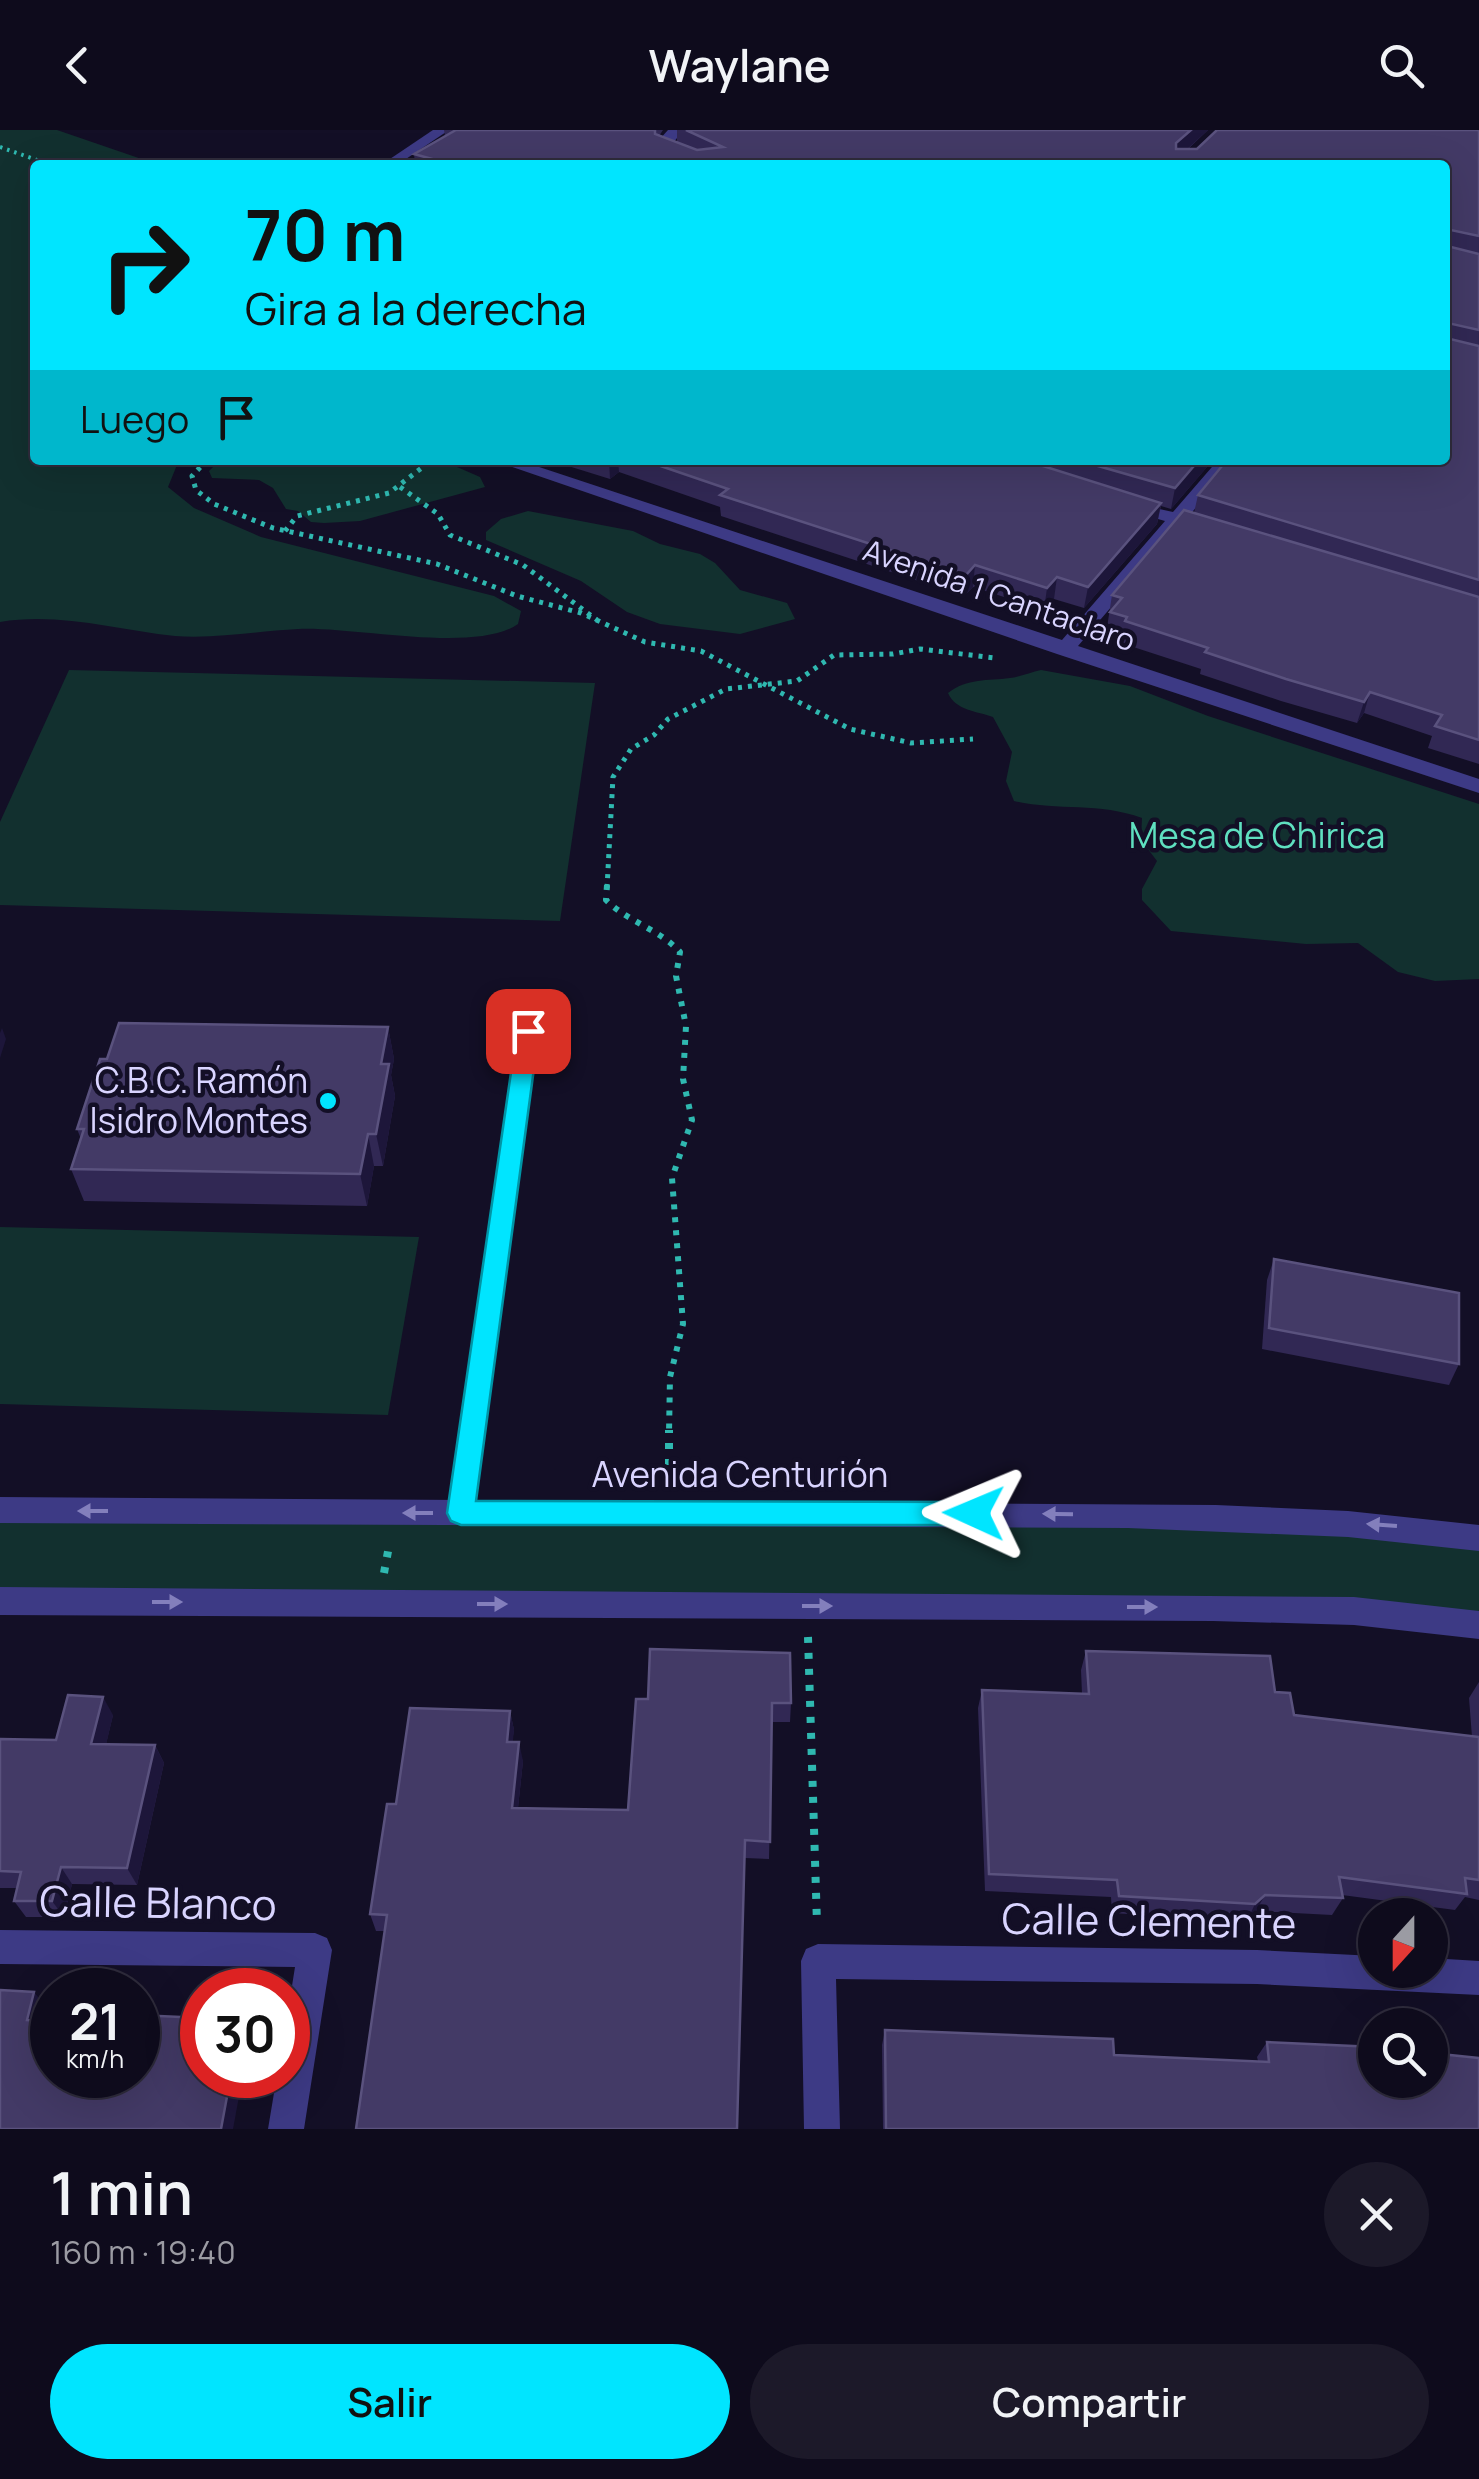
<!DOCTYPE html>
<html lang="es">
<head>
<meta charset="utf-8">
<style>
	:root { --surface:#0e0b1c; --page:#1c1929; --text:#f1f3f6; --muted:#9b9ba3; --line:#2e2b3b; --accent:#00e5ff }
	body { margin:0; font-family:Manrope,sans-serif; background:var(--page); color:var(--text); height:100vh; display:flex; flex-direction:column; font-size:38px; white-space:nowrap }
	* { box-sizing:border-box; margin:0 }
	p { font-size:32px; color:var(--muted) }
	.icon { flex:none; width:55px; height:55px; fill:none; stroke:currentColor; stroke-width:2; stroke-linecap:round; stroke-linejoin:round }
	.map { position:relative; height:1999px; overflow:hidden }
	.details { display:flex; flex-direction:column; background:var(--surface); flex:1 }
	.details>* { flex:none }
	.top-card { position:absolute; left:30px; top:30px; width:1420px; height:305px; border-radius:10px; box-shadow:0 10px 40px #0002,0 0 0 2px var(--line); background:#00e5ff; color:#111; overflow:hidden }
	.needle { width:65px; rotate:201deg }
	.controls { position:absolute; left:1358px; top:1768px; display:grid; gap:20px }
	.controls a { display:grid; place-items:center; width:90px; height:90px; border-radius:50%; background:var(--surface); box-shadow:0 10px 40px #0002,0 0 0 2px var(--line); font-size:50px }
	.speed { position:absolute; left:30px; top:1838px; display:flex; gap:20px; font-size:50px; font-weight:700; text-align:center }
	.speed>* { display:grid; place-content:center; width:130px; height:130px; border-radius:50%; background:var(--surface); box-shadow:0 10px 40px #0002,0 0 0 2px var(--line); line-height:1 }
	.speed small { font-size:25px; font-weight:400 }
	.speed .limit { border:15px solid #d22; background:#fff; color:#111 }
	.pin { position:absolute; display:grid; place-items:center; width:85px; height:85px; color:#fff; margin:-42px; border-radius:20px; box-shadow:0 5px 15px #0006 }
	.me { position:absolute; width:110px; margin:-55px; rotate:271deg; stroke-linejoin:round; filter:drop-shadow(0 0 8px #0008) }
	.turn { display:flex; align-items:center; gap:35px; height:210px; padding:0 50px; font-size:45px }
	.turn .icon { width:130px; height:130px; stroke-width:2.5 }
	.turn b { display:block; font-size:70px; line-height:85px }
	.then { display:flex; align-items:center; height:95px; padding:0 50px; background:#0003; gap:20px; font-size:38px }
	.round { display:grid; place-items:center; flex:none; width:105px; height:105px; border-radius:52px; background:var(--page) }
	.head { display:flex; align-items:center; justify-content:space-between; height:170px; padding:0 50px }
	h1 { font-size:60px; font-weight:600; line-height:75px }
	.primary-button { display:flex; gap:20px; margin-top:auto; padding:20px 50px }
	.primary-button a { flex:1; height:115px; border-radius:60px; background:var(--accent); color:#111; font-size:40px; font-weight:600; line-height:115px; text-align:center }
	.primary-button a+a { background:var(--page); color:var(--text) }
	header { display:flex; justify-content:space-between; align-items:center; height:130px; padding:0 50px; background:var(--surface); font-size:45px; font-weight:600 }
	.map>svg:first-child { display:block }
</style>
</head>
<body>
<header><svg class="icon" aria-label="back" viewBox="0 0 24 24"><path d="M15 5l-7 7 7 7"/></svg>Waylane<svg class="icon" aria-label="search" viewBox="0 0 24 24"><circle cx="10" cy="10" r="6"/><path d="M15 15l6 6"/></svg></header>
<div class="map">
<svg width="1479" height="1999" viewBox="0 0 1479 1999">
	<rect width="100%" height="100%" fill="#130f26"/>
	<g fill="#12302f">
		<path d="M 0,0 L 57,0 L 159,35 L 35,35 L 35,330 L 179,330 L 168,357 L 194,378 L 261,407 L 494,466 L 521,481 L 518,494 C 475,524 352,496 298,499 C 258,501 216,509 175,506 C 117,500 59,482 0,492 Z"/>
		<path d="M 220,330 L 441,330 L 480,347 L 485,357 L 360,391 L 324,393 L 311,392 L 298,381 L 286,379 L 273,358 L 259,350 L 212,348 L 209,341 Z"/>
		<path d="M 528,381 L 633,401 L 660,414 L 700,424 L 715,433 L 740,460 L 787,473 L 795,489 L 740,504 L 660,494 L 627,482 L 581,451 L 486,410 L 486,402 L 501,389 Z"/>
		<path d="M 69,540 L 595,553 L 560,791 L 0,775 L 0,692 Z"/>
		<path d="M 1041,540 L 1130,556 L 1208,586 L 1479,674 L 1479,849 L 1435,851 L 1398,842 L 1358,813 L 1306,814 L 1171,801 L 1142,770 L 1142,759 L 1157,731 L 1141,710 L 1142,688 C 1099,672 1057,681 1014,671 L 1006,651 L 1012,622 L 993,587 C 977,581 956,581 948,563 C 967,548 988,551 1010,548 C 1020,547 1031,542 1041,540 Z"/>
		<path d="M 0,1097 L 419,1107 L 388,1285 L 0,1274 Z"/>
		<path d="M 0,1380 L 936,1383 L 1479,1408 L 1479,1495 L 0,1471 Z"/>
	</g>
	<g fill="none" stroke-linecap="round" stroke-linejoin="round">
		<g stroke="#2fb8b0" stroke-width="4" stroke-dasharray="2.5 5" stroke-linecap="butt">
			<path d="M 0,17 L 51,35"/>
			<path d="M 204,333 L 207,330"/>
			<path d="M 429,333 L 433,330"/>
		</g>
		<g stroke="#2fb8b0" stroke-width="5" stroke-dasharray="4 6" stroke-linecap="butt">
			<path d="M 207,330 L 192,346 L 196,360 L 214,374 L 273,398 L 437,434 L 517,466 L 581,483 L 645,512 L 701,521 L 850,599 L 911,613 L 973,609"/>
			<path d="M 400,357 L 438,384 L 450,405 L 523,435 L 597,490"/>
			<path d="M 285,401 L 297,386 L 389,363 L 432,330"/>
			<path d="M 607,758 L 613,647 L 631,619 L 654,605 L 668,589 L 726,559 L 797,551 L 834,525 L 893,524 L 920,519 L 995,528"/>
		</g>
		<path stroke="#2fb8b0" stroke-width="6" stroke-dasharray="5 8" stroke-linecap="butt" d="M 607,755 L 606,770 C 628,792 659,799 680,822 L 676,846 L 686,896 L 683,949 L 692,990 L 672,1048 L 683,1194 L 670,1247 L 669,1303"/>
		<g stroke="#2fb8b0" stroke-width="8" stroke-dasharray="6 10" stroke-linecap="butt">
			<path d="M 669,1351 L 669,1300"/>
			<path d="M 384,1443 L 389,1416"/>
			<path d="M 808,1507 L 817,1794"/>
		</g>
		<path fill="#3d3a85" fill-rule="evenodd" d="M 528,896 L 535,901 L 470,1383 L 467,1388 L 461,1391 L 455,1388 L 452,1383 L 521,901 Z"/>
		<g fill="#3d3a85" fill-rule="evenodd">
			<path d="M 433,0 L 449,0 L 397,35 L 381,35 Z"/>
			<path d="M 668,0 L 683,0 L 671,16 L 719,35 L 699,35 L 659,21 L 659,10 Z"/>
			<path d="M 492,330 L 518,330 L 1062,510 L 1165,391 L 1123,379 L 1123,371 L 1173,382 L 1218,330 L 1236,330 L 1188,387 L 1212,394 L 1212,402 L 1180,396 L 1078,516 L 1479,649 L 1479,663 L 1057,524 Z"/>
			<path d="M 0,1367 L 1216,1375 L 1348,1381 L 1479,1395 L 1479,1421 L 1348,1407 L 1128,1398 L 0,1393 Z"/>
			<path d="M 0,1457 L 1354,1467 L 1479,1481 L 1479,1509 L 1354,1495 L 1213,1491 L 0,1485 Z"/>
			<path d="M 0,1800 L 315,1803 L 327,1808 L 332,1820 L 304,1999 L 268,1999 L 277,1945 L 288,1945 L 288,1881 L 295,1837 L 0,1834 Z"/>
			<path d="M 818,1814 L 1257,1820 L 1375,1826 L 1375,1840 L 1430,1840 L 1430,1828 L 1479,1831 L 1479,1865 L 1257,1854 L 836,1849 L 840,1999 L 804,1999 L 801,1831 L 806,1819 Z"/>
		</g>
	</g>
	<g fill="#312854">
		<path d="M 444,0 L 663,0 L 659,6 L 677,12 L 677,0 L 1208,0 L 1188,19 L 1479,0 L 1479,634 L 1428,618 L 1432,606 L 1364,583 L 1357,593 L 1281,571 L 1200,544 L 1201,539 L 1121,513 L 1122,508 L 1106,504 L 1112,465 L 1194,383 L 1198,365 L 1445,330 L 1445,35 L 415,35 L 414,24 L 445,6 Z"/>
		<path d="M 549,330 L 1213,330 L 1171,379 L 1161,376 L 1157,394 L 1084,478 L 1054,469 L 1044,480 L 973,457 L 964,466 L 721,386 L 720,377 L 619,342 L 610,349 Z"/>
		<path d="M 388,897 L 394,929 L 391,945 L 395,966 L 383,1036 L 374,1036 L 367,1076 L 84,1071 L 71,1039 L 81,1009 L 77,999 L 107,929 Z"/>
		<path d="M 1274,1129 L 1459,1234 L 1449,1255 L 1262,1219 L 1267,1150 Z"/>
		<path d="M 1086,1521 L 1275,1562 L 1294,1585 L 1472,1607 L 1469,1568 L 1479,1552 L 1479,1770 L 1465,1767 L 1455,1780 L 1342,1765 L 1343,1768 L 1332,1785 L 1256,1781 L 1247,1791 L 1112,1783 L 1111,1767 L 985,1761 L 978,1578 L 982,1560 L 1082,1564 L 1081,1540 Z"/>
		<path d="M 636,1569 L 791,1573 L 790,1592 L 772,1592 L 769,1729 L 745,1728 L 385,1801 L 376,1801 L 370,1784 L 396,1674 L 510,1581 L 514,1600 L 512,1612 L 523,1631 L 518,1678 L 628,1680 Z"/>
		<path d="M 113,1585 L 106,1614 L 155,1615 L 164,1633 L 137,1755 L 72,1754 L 64,1787 L 26,1787 L 14,1771 L 17,1758 L 0,1758 L 0,1609 L 56,1610 Z"/>
		<path d="M 885,1900 L 1114,1925 L 1258,1931 L 1257,1927 L 1267,1912 L 1479,1999 L 883,1999 L 882,1915 Z"/>
	</g>
	<g fill="#1d163a">
		<path d="M 1191,0 L 1208,0 L 1173,32 L 1176,13 Z"/>
		<path d="M 609,330 L 618,330 L 619,342 L 610,349 Z"/>
		<path d="M 1199,330 L 1213,330 L 1171,379 L 1175,358 Z"/>
		<path d="M 1161,373 L 1157,394 L 1084,478 L 1088,457 Z"/>
		<path d="M 975,435 L 973,457 L 964,466 L 966,445 Z"/>
		<path d="M 1057,447 L 1054,469 L 1044,480 L 1047,458 Z"/>
		<path d="M 1370,562 L 1364,583 L 1357,593 L 1364,572 Z"/>
		<path d="M 388,897 L 394,929 L 391,945 L 395,966 L 383,1036 L 376,1004 L 381,934 Z"/>
		<path d="M 2,898 L 6,909 L 0,928 L 0,903 Z"/>
		<path d="M 368,1004 L 374,1036 L 367,1076 L 360,1044 Z"/>
		<path d="M 103,1567 L 113,1585 L 102,1632 L 91,1614 Z"/>
		<path d="M 510,1581 L 514,1600 L 511,1630 L 507,1612 Z"/>
		<path d="M 519,1612 L 523,1631 L 516,1696 L 512,1678 Z"/>
		<path d="M 155,1615 L 164,1633 L 137,1755 L 127,1738 Z"/>
		<path d="M 61,1737 L 72,1754 L 64,1787 L 52,1771 Z"/>
		<path d="M 1265,1765 L 1256,1781 L 1247,1791 L 1255,1774 Z"/>
		<path d="M 34,1862 L 46,1877 L 39,1905 L 27,1890 Z"/>
		<path d="M 231,1945 L 243,1945 L 233,1999 L 221,1999 Z"/>
	</g>
	<g fill="#433a66" stroke="#5a527e" stroke-width="2.5">
		<path d="M 456,0 L 655,0 L 655,4 L 697,20 L 723,17 L 686,0 L 1191,0 L 1176,13 L 1176,19 L 1197,19 L 1217,0 L 1479,0 L 1479,106 L 1451,100 L 1446,103 L 1447,116 L 1479,124 L 1479,200 L 1448,193 L 1450,209 L 1479,216 L 1479,450 L 1198,365 L 1227,330 L 1445,330 L 1445,35 L 454,35 L 414,24 Z"/>
		<path d="M 643,330 L 1024,330 L 1161,373 L 1088,457 L 1057,447 L 1047,458 L 975,435 L 966,445 L 720,365 L 728,359 Z"/>
		<path d="M 1077,330 L 1199,330 L 1175,358 Z"/>
		<path d="M 1184,380 L 1479,467 L 1479,610 L 1435,596 L 1442,585 L 1370,562 L 1364,572 L 1286,549 L 1205,522 L 1208,518 L 1125,491 L 1127,487 L 1110,482 L 1122,468 L 1112,465 Z"/>
		<path d="M 119,893 L 388,897 L 381,934 L 389,934 L 376,1004 L 368,1004 L 360,1044 L 71,1039 L 84,999 L 77,999 L 100,929 L 107,929 Z"/>
		<path d="M 1274,1129 L 1459,1163 L 1459,1234 L 1269,1198 Z"/>
		<path d="M 650,1519 L 790,1523 L 791,1573 L 772,1573 L 770,1712 L 745,1710 L 737,1999 L 356,1999 L 387,1785 L 370,1784 L 387,1674 L 396,1674 L 410,1578 L 510,1581 L 507,1612 L 519,1612 L 512,1678 L 628,1680 L 636,1569 L 648,1569 Z"/>
		<path d="M 1086,1521 L 1270,1526 L 1275,1562 L 1290,1563 L 1294,1585 L 1479,1607 L 1479,1750 L 1465,1748 L 1467,1764 L 1339,1747 L 1343,1768 L 1265,1765 L 1255,1774 L 1119,1766 L 1117,1750 L 989,1744 L 982,1560 L 1089,1564 Z"/>
		<path d="M 68,1565 L 103,1567 L 91,1614 L 155,1615 L 127,1738 L 61,1737 L 52,1771 L 14,1771 L 21,1742 L 0,1741 L 0,1609 L 56,1610 Z"/>
		<path d="M 0,1860 L 34,1862 L 27,1890 L 52,1891 L 52,1945 L 138,1945 L 138,1885 L 202,1888 L 202,1945 L 231,1945 L 221,1999 L 0,1999 Z"/>
		<path d="M 885,1900 L 1113,1909 L 1114,1925 L 1269,1932 L 1267,1912 L 1375,1917 L 1375,1950 L 1430,1950 L 1430,1923 L 1479,1928 L 1479,1999 L 886,1999 Z"/>
	</g>
	<defs><path id="oneway-solid" d="M-6-.8H1V-3.2L6.5 0L1 3.2V.8H-6Z" transform="scale(2.5)"/></defs>
	<g fill="#837fbc">
		<use href="#oneway-solid" transform="translate(93 1381) rotate(-180)"/>
		<use href="#oneway-solid" transform="translate(418 1383) rotate(180)"/>
		<use href="#oneway-solid" transform="translate(1058 1384) rotate(-179)"/>
		<use href="#oneway-solid" transform="translate(1382 1395) rotate(-176)"/>
		<use href="#oneway-solid" transform="translate(167 1472)"/>
		<use href="#oneway-solid" transform="translate(492 1474)"/>
		<use href="#oneway-solid" transform="translate(817 1476)"/>
		<use href="#oneway-solid" transform="translate(1142 1477)"/>
	</g>
	<path fill="#00e5ff" stroke="#0095a6" stroke-width="2.5" d="M 528,893 L 539,901 L 476,1371 L 974,1372 L 984,1375 L 988,1383 L 984,1392 L 974,1395 L 461,1395 L 451,1391 L 447,1383 L 517,901 Z"/>
	<circle fill="#00e5ff" stroke="#130f26" stroke-width="4" cx="328" cy="971" r="10"/>
	<g text-anchor="middle" stroke-width="9" stroke-linejoin="round" paint-order="stroke">
		<g font-size="30" fill="#d9d4ff" stroke="#130f26">
			<text transform="translate(999 466) rotate(19)" y="10">Avenida 1 Cantaclaro</text>
		</g>
		<g font-size="35" fill="#5fe0c0" stroke="#130f26">
			<text x="1257" y="718">Mesa de Chirica</text>
		</g>
		<g font-size="35" fill="#d9d4ff" stroke="#130f26" text-anchor="end">
			<text x="308" y="963">C.B.C. Ramón<tspan x="308" dy="40">Isidro Montes</tspan></text>
		</g>
		<g font-size="35" fill="#d9d4ff" stroke="#130f26">
			<text x="740" y="1357">Avenida Centurión</text>
		</g>
		<g font-size="42" fill="#d9d4ff" stroke="#130f26">
			<text transform="translate(158 1773) rotate(1)" y="15">Calle Blanco</text>
			<text transform="translate(1149 1791) rotate(1)" y="15">Calle Clemente</text>
		</g>
	</g>
</svg>
<div class="controls">
<a><svg class="needle" viewBox="-14 -14 28 28"><path d="M0-13l5 13h-10z" fill="#e53935"/><path d="M0 13l5-13h-10z" fill="#9b9ba3"/></svg></a>
<a><svg class="icon" aria-label="search" viewBox="0 0 24 24"><circle cx="10" cy="10" r="6"/><path d="M15 15l6 6"/></svg></a>
</div>
<div class="speed"><div>21<small>km/h</small></div><div class="limit">30</div></div>
<div class="pin" style="left:528px;top:901px;background:#d93025"><svg class="icon" aria-label="arrive" viewBox="0 0 24 24"><path d="M6 21V4h12l-3 4 3 4H6"/></svg></div>
<svg class="me" style="left:974px;top:1383px" viewBox="-20 -20 40 40"><path d="M0-17L14 15 0 8-14 15z" fill="#00e5ff" stroke="#fff" stroke-width="4"/></svg>
<div class="top-card">
<div class="turn"><svg class="icon" aria-label="right" viewBox="0 0 24 24"><path d="M7 20v-9h11M14 6l5 5-5 5"/></svg><div><b>70 m</b>Gira a la derecha</div></div>
<div class="then">Luego<svg class="icon" aria-label="arrive" viewBox="0 0 24 24"><path d="M6 21V4h12l-3 4 3 4H6"/></svg></div>
</div>
</div>
<section class="details">
<div class="head"><div><h1>1 min</h1><p>160 m · 19:40</p></div><a class="round"><svg class="icon" aria-label="close" viewBox="0 0 24 24"><path d="M6 6l12 12M18 6L6 18"/></svg></a></div>
<div class="primary-button"><a>Salir</a><a>Compartir</a></div>
</section>
</body>
</html>
